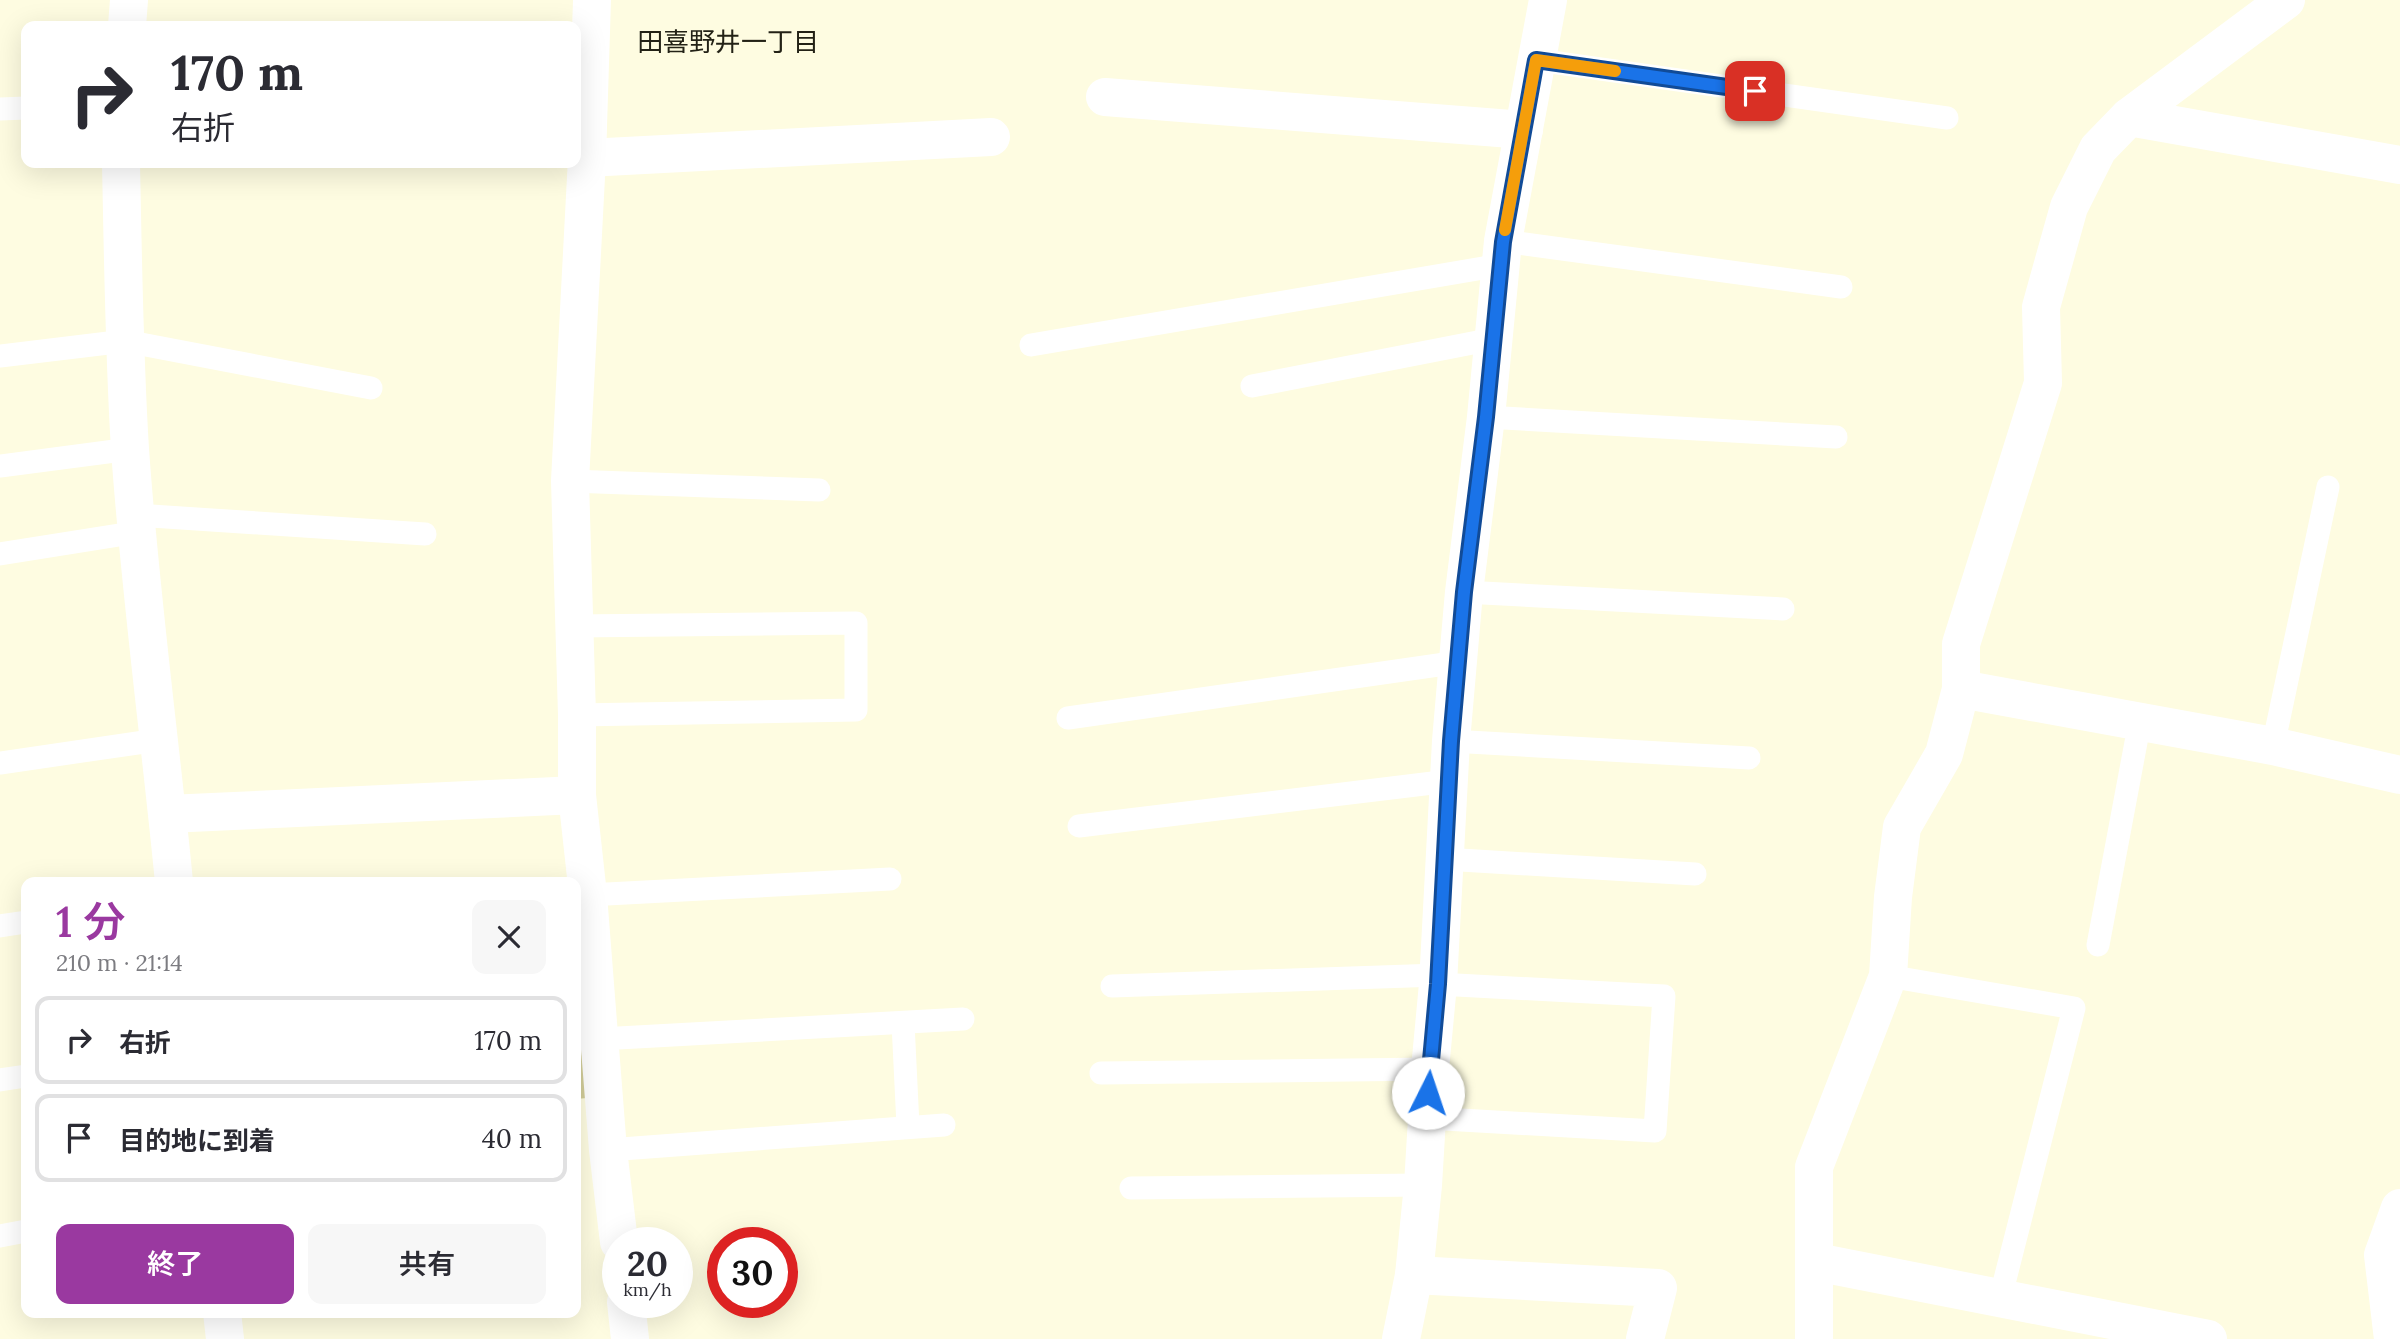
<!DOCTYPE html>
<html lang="ja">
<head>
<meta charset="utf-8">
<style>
	:root { --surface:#fff; --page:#f7f7f7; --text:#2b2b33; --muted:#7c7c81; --line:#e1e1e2; --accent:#9a39a0 }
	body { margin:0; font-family:Lora,"Noto Sans JP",serif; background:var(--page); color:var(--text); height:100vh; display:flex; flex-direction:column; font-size:26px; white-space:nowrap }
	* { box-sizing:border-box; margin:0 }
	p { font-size:23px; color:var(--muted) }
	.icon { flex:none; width:38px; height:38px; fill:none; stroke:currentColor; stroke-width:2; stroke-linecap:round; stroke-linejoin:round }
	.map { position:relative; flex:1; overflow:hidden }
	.panel { position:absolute; left:21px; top:877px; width:560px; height:441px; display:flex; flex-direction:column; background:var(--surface); border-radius:14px; box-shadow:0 7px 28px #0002 }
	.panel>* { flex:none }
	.hud { position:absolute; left:21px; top:21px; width:560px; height:147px; border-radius:14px; box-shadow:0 7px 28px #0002; background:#fff; color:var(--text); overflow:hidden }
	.speed { position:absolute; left:602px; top:1227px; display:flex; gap:14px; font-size:35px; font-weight:700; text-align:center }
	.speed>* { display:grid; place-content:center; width:91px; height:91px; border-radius:50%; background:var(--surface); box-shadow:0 7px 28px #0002; line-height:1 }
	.speed small { font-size:18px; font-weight:400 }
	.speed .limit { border:10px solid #d22; background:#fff; color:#111 }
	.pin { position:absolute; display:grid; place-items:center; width:60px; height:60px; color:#fff; margin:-30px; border-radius:14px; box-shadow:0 4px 10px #0006 }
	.me { position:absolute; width:77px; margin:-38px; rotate:4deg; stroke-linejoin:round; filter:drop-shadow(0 0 5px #0008) }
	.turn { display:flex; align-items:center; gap:24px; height:147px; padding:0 35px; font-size:32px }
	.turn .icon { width:91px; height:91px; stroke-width:2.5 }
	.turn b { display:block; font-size:49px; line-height:60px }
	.round { display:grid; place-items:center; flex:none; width:74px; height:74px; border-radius:14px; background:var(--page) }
	.overview { display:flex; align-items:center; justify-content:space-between; height:119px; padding:0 35px }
	h1 { font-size:42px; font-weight:600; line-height:52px; color:var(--accent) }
	.action { display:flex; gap:14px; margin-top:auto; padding:14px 35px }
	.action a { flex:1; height:80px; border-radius:14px; background:var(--accent); color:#fff; font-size:28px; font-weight:600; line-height:80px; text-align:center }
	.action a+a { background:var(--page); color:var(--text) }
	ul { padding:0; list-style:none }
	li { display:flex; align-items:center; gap:21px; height:88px; margin:0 14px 10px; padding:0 21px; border:4px solid var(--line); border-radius:14px }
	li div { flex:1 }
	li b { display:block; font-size:26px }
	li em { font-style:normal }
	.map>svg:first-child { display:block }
</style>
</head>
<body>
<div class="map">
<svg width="2400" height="1339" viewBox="0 0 2400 1339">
	<rect width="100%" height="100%" fill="#fefce1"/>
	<path fill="#d2cd99" d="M 576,1006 L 587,1098 L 576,1099 Z"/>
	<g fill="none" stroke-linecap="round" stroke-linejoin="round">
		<g stroke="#fff" stroke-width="23">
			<path d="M 1537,60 L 1947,118"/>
			<path d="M 0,109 L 26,108"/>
			<path d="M 1503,241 L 1841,287"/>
			<path d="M 1031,345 L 1501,265"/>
			<path d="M 0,356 L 125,341 L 371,388"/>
			<path d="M 1252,386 L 1493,339"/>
			<path d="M 1486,417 L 1836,437"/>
			<path d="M 0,466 L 130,449"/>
			<path d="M 570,481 L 819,490"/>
			<path d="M 136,515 L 425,534"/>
			<path d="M 0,554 L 138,532"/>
			<path d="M 1464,592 L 1783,609"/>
			<path d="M 575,626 L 856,623 L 856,710 L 577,715"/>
			<path d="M 1068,718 L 1459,662"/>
			<path d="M 1451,741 L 1749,758"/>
			<path d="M 2273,746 L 2328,487"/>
			<path d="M 0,763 L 158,740"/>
			<path d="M 1079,826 L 1449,781"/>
			<path d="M 1444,859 L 1695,874"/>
			<path d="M 588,895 L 890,879"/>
			<path d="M 0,926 L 26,922"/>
			<path d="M 2098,945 L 2140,721"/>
			<path d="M 1888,976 L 2074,1008 L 2000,1299"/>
			<path d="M 1112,986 L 1439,975"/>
			<path d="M 903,1023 L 908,1126"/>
			<path d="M 600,1039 L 963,1019"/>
			<path d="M 1101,1073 L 1430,1069"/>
			<path d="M 0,1080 L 26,1076"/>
			<path d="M 1427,1118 L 1655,1131 L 1664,996 L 1438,984"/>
			<path d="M 608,1150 L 944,1125"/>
			<path d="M 1131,1188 L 1423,1185"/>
			<path d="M 0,1236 L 26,1231"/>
		</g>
		<g stroke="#fff" stroke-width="38">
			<path d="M 592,0 L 587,158 L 570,481 L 577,715 L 577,795 L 588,895 L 608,1150 L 619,1242"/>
			<path d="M 127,26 L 129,0"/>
			<path d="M 1105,97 L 1524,130"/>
			<path d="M 2129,117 L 2400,165"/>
			<path d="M 587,158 L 991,137"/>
			<path d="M 121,163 C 123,258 124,354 130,449 C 140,594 160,738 174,882"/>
			<path d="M 1961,689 L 2273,746 L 2400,775"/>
			<path d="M 168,814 L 577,795"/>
			<path d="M 1816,1262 L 2208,1339"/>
			<path d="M 1414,1275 L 1658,1288 L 1645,1339"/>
			<path d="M 626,1302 L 630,1339"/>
			<path d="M 222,1312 L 225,1339"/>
			<path d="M 1401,1339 L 1414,1275 L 1423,1185 L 1430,1069 L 1438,984 L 1451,741 L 1464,592 L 1486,417 L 1503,241 L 1548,0"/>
			<path d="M 1814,1339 L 1814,1167 L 1888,976 L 1893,897 L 1902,827 L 1944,754 L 1961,689 L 1961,644 L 2043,383 L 2041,307 L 2069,207 L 2098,149 L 2129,117 L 2286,0"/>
			<path d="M 2393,1339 L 2383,1255 L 2400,1208"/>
		</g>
	</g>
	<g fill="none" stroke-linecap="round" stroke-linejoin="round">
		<defs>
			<path id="route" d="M 1428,1093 L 1438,984 L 1451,741 L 1464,592 L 1486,417 L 1503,242 L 1536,60 L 1755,91"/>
		</defs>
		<use href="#route" stroke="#114b97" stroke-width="18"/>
		<use href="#route" stroke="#1a73e8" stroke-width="12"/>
		<path stroke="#f59e0b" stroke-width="12" d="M 1505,230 L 1536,60 L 1615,71"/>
	</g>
	<g text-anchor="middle" stroke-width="7" stroke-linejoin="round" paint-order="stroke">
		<g font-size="26" fill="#232216" stroke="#fefce1">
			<text x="728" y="51">田喜野井一丁目</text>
		</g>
	</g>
</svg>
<div class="speed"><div>20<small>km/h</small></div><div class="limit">30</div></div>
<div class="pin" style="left:1755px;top:91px;background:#d93025"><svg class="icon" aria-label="arrive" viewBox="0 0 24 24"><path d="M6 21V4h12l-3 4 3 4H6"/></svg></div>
<svg class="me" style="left:1428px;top:1093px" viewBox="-20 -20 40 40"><circle r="19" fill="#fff"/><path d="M0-13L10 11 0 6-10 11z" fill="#1a73e8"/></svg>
<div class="hud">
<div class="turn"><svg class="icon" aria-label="right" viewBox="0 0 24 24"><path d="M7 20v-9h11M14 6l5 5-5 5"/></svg><div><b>170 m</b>右折</div></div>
</div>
<section class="panel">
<div class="overview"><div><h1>1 分</h1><p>210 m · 21:14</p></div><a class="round"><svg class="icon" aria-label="close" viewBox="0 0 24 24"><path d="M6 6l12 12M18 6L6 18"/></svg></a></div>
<ul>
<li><svg class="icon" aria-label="right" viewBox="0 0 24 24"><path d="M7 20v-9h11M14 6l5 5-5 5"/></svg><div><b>右折</b></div><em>170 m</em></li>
<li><svg class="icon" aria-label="arrive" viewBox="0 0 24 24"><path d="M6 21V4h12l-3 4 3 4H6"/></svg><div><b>目的地に到着</b></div><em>40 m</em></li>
</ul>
<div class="action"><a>終了</a><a>共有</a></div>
</section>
</div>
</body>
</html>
